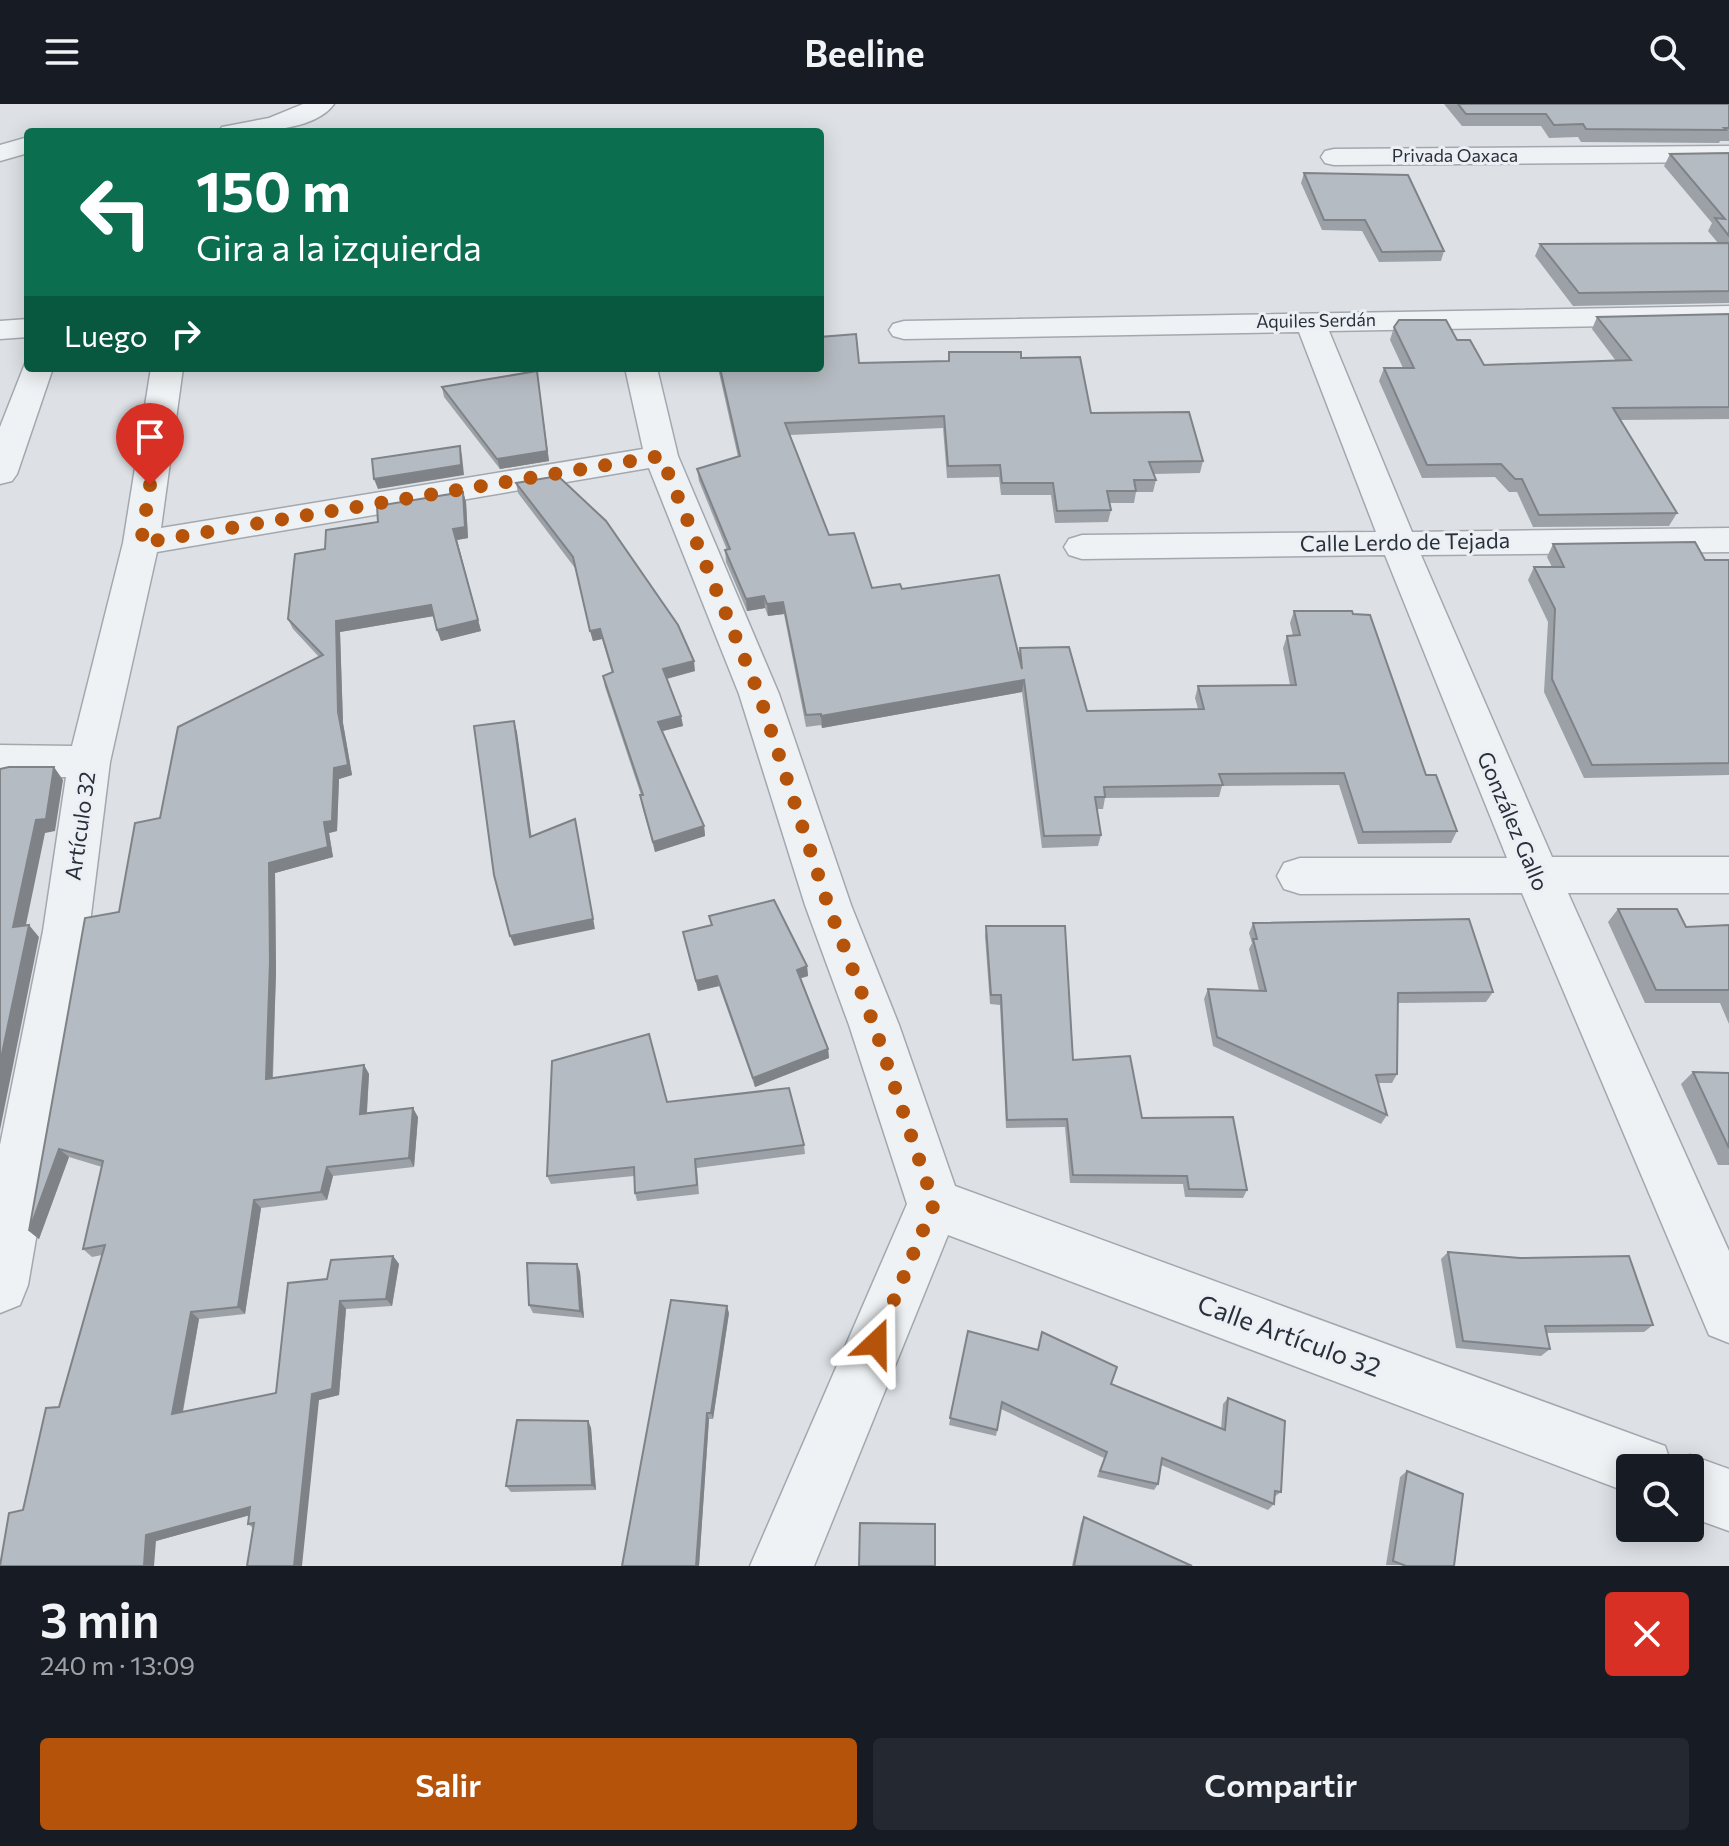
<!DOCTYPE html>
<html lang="es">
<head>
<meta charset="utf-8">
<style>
	:root { --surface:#171b24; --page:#242831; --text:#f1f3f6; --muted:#9ea1a6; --accent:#b45309 }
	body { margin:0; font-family:Commissioner,sans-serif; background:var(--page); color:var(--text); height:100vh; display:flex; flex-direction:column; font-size:30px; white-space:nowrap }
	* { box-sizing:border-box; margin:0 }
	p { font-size:26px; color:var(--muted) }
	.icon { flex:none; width:44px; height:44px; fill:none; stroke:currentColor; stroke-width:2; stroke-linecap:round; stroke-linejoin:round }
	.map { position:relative; height:1462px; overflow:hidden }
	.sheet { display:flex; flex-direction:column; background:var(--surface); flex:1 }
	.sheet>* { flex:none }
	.top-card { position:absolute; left:24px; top:24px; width:800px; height:244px; border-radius:8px; box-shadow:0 4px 20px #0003; background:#0b6e4f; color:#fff; overflow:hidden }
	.buttons { position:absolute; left:1616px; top:1350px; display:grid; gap:16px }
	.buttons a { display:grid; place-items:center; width:88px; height:88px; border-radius:8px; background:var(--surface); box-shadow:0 4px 20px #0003; font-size:40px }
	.pin { position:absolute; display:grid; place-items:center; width:68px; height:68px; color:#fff; margin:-82px -34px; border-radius:50% 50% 50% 0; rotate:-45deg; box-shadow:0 0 8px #0007 }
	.pin .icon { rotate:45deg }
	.me { position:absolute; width:88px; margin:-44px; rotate:23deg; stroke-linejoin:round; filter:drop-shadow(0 0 6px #0008) }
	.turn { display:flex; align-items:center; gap:28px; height:168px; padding:0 40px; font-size:36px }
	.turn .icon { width:104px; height:104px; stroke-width:2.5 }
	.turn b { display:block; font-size:56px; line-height:68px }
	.then { display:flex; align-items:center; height:76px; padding:0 40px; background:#0003; gap:16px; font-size:30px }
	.round { display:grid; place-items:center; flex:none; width:84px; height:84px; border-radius:8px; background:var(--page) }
	.head { display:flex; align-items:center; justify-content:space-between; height:136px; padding:0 40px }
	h1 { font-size:48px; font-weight:600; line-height:60px }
	.button { display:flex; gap:16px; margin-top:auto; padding:16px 40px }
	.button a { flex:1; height:92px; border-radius:8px; background:var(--accent); color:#fff; font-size:32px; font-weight:600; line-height:92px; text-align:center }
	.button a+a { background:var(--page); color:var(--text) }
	header { display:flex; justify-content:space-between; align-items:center; height:104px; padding:0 40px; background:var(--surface); font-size:36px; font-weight:600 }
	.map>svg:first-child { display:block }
</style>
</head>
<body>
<header><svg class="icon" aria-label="menu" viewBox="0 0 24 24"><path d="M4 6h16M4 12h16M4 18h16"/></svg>Beeline<svg class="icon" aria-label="search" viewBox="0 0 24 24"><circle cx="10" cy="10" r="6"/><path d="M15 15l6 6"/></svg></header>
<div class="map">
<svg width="1729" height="1462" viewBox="0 0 1729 1462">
	<rect width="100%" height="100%" fill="#dde1e6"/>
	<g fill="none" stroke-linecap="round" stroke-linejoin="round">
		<defs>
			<g id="minor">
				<path d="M 303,0 L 334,0 C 313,29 250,28 218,28 L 222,23 L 269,14 Z"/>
				<path d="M 28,33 L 28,49 L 0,57 L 0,41 Z"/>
				<path d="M 1729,42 L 1729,58 L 1334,61 L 1325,59 L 1321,53 L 1325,47 L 1334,45 Z"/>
				<path d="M 1729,202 L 1729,220 L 1329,227 L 1412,428 L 1729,424 L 1729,448 L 1421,451 L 1552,753 L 1729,753 L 1729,789 L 1568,789 L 1729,1147 L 1729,1239 L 1709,1231 L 1522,789 L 1300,790 L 1284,785 L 1277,772 L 1284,759 L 1300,754 L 1507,754 L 1385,451 L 1082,455 L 1069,451 L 1064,443 L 1069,435 L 1082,431 L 1376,428 L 1299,228 L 904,235 L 893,232 L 889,226 L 893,220 L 904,217 Z"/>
				<path d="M 28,215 L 28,233 L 0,235 L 0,217 Z"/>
				<path d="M 26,257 L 28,264 L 53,264 L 17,370 L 12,377 L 0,380 L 0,323 Z"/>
				<path d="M 151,264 L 183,264 L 161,424 L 643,345 L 625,264 L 657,264 L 678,352 L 779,590 L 851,801 L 899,921 L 955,1082 L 1643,1334 L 1665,1342 L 1671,1359 L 1690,1351 L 1729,1365 L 1729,1427 L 1690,1413 L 1690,1364 L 1630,1364 L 1630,1389 L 948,1131 L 814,1462 L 750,1462 L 907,1100 L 849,921 L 805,801 L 739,590 L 649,364 L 157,448 L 110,658 L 89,827 L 28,1181 L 20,1201 L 0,1209 L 0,1041 L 43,827 L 66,673 L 0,673 L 0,641 L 72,642 L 123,439 Z"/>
			</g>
		</defs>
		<use href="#minor" stroke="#a3a8af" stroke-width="3"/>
		<use href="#minor" fill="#eff2f4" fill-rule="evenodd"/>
	</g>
	<g fill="#9ca1a7">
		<path d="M 1444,0 L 1729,0 L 1729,37 L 1720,37 L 1719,39 L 1581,38 L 1578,33 L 1549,34 L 1541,22 L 1462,22 Z"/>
		<path d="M 1729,49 L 1729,199 L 1573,202 L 1535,152 L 1540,140 L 1718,139 L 1708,127 L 1712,119 L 1664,62 L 1670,50 Z"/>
		<path d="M 1304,69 L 1444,147 L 1441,157 L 1379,158 L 1362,127 L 1322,126 L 1301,79 Z"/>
		<path d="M 1729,210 L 1729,315 L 1620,316 L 1677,409 L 1669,422 L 1533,423 L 1517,388 L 1509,388 L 1495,373 L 1422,374 L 1379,277 L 1384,264 L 1403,264 L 1390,236 L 1394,223 L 1457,236 L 1484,261 L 1616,257 L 1592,225 L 1597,213 Z"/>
		<path d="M 949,248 L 1021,254 L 1091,309 L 1203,357 L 1200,369 L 1153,370 L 1156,376 L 1153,388 L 1136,388 L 1134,399 L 1109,399 L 1111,406 L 1108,418 L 1055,419 L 1051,391 L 1001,391 L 999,373 L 947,374 L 943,324 L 790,331 L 829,431 L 872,484 L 902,485 L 1019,551 L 1020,544 L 1087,607 L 1198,605 L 1195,594 L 1198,582 L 1290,581 L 1283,544 L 1287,532 L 1293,532 L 1290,519 L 1294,507 L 1426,671 L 1457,727 L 1451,739 L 1358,740 L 1339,681 L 1222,682 L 1219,693 L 1105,694 L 1103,705 L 1097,705 L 1101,731 L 1098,742 L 1042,744 L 1022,588 L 822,624 L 821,621 L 806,623 L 784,510 L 768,512 L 765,504 L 747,507 L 726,458 L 725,446 L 727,446 L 699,377 L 697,365 L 738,353 L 718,264 L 820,264 L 859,259 L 948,257 Z"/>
		<path d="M 537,267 L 549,357 L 500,365 L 444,293 L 442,283 Z"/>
		<path d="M 516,379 L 695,567 L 667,575 L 681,612 L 683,622 L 662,627 L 704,722 L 705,732 L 655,748 L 642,702 L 640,691 L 641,691 L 605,583 L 603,572 L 612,569 L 602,535 L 593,537 L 575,464 L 518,389 Z"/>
		<path d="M 463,388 L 466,398 L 468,434 L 457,436 L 481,527 L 441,537 L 434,512 L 340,528 L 343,619 L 352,671 L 339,675 L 337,727 L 329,729 L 333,753 L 275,769 L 276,868 L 273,974 L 364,961 L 369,970 L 367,1010 L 418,1013 L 414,1063 L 333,1072 L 327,1096 L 261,1104 L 245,1210 L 199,1215 L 183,1308 L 276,1289 L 327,1175 L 393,1152 L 399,1160 L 392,1202 L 346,1205 L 339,1291 L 319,1296 L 253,1424 L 248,1420 L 249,1411 L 156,1437 L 59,1303 L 102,1151 L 92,1153 L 83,1145 L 102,1063 L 69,1053 L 39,1135 L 29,1127 L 119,808 L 160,714 L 319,553 L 293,525 L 288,515 L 325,445 L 378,418 Z"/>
		<path d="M 1553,440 L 1705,456 L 1729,456 L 1729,671 L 1584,674 L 1544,588 L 1548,518 L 1528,476 L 1534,463 L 1552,463 L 1547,453 Z"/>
		<path d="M 1618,805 L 1686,823 L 1729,821 L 1729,920 L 1720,899 L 1645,899 L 1608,818 Z"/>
		<path d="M 709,812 L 807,862 L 808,872 L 801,874 L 828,945 L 829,954 L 755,983 L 719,882 L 698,887 L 683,828 L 711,821 Z"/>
		<path d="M 1253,819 L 1493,888 L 1486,898 L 1398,899 L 1397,970 L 1392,979 L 1378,979 L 1387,1011 L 1381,1020 L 1213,942 L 1204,895 L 1208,885 L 1259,887 L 1249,845 L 1252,839 L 1249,829 Z"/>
		<path d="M 986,822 L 1073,956 L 1142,1014 L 1247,1086 L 1243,1094 L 1185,1093 L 1183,1080 L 1070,1079 L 1065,1023 L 1006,1024 L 1000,901 L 990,900 L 985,832 Z"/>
		<path d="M 1693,968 L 1729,969 L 1729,1061 L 1718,1061 L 1681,980 Z"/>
		<path d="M 667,998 L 804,1041 L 805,1050 L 697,1064 L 699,1090 L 637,1097 L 635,1089 L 634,1072 L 551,1080 L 547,1072 Z"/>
		<path d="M 1448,1148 L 1653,1221 L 1644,1228 L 1546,1229 L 1550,1245 L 1541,1252 L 1456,1244 L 1441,1155 Z"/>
		<path d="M 577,1160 L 580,1168 L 584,1214 L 533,1209 L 529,1201 Z"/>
		<path d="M 729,1209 L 713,1315 L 709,1315 L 699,1462 L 622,1462 Z"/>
		<path d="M 968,1227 L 1111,1280 L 1221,1325 L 1223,1300 L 1228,1294 L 1281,1388 L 1274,1393 L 1274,1400 L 1268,1406 L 1161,1361 L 1158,1380 L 1154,1386 L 1097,1373 L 1104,1354 L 1001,1305 L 996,1332 L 949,1321 Z"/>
		<path d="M 588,1317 L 591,1324 L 596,1386 L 511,1388 L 506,1382 Z"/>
		<path d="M 1407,1367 L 1454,1462 L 1386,1461 L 1400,1373 Z"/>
		<path d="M 1084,1413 L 1192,1462 L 1072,1462 L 1081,1419 Z"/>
	</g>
	<g fill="#7f8388">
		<path d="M 537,267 L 549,357 L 500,365 L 497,355 Z"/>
		<path d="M 460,342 L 462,352 L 464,371 L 378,385 L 374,375 Z"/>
		<path d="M 463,388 L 466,398 L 468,434 L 457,436 L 481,527 L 441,537 L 437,526 L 453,425 Z"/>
		<path d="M 764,492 L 765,504 L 747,507 L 746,495 Z"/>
		<path d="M 783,498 L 784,510 L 768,512 L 767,500 Z"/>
		<path d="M 431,501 L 434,512 L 340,528 L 343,619 L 352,671 L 339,675 L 337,727 L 329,729 L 333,753 L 275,769 L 276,868 L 272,984 L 266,975 L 269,759 L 324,718 L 334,664 L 336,517 Z"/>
		<path d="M 600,525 L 602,535 L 593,537 L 590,527 Z"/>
		<path d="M 694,557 L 695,567 L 665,575 L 663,565 Z"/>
		<path d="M 1024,576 L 1022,588 L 822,624 L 821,612 Z"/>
		<path d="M 681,612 L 683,622 L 659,628 L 658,618 Z"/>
		<path d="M 514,617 L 517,628 L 533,743 L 530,733 Z"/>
		<path d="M 54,663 L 63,676 L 55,727 L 45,729 L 23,835 L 13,823 L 36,716 Z"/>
		<path d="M 575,715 L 595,825 L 514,842 L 510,832 Z"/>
		<path d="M 704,722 L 705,732 L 655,748 L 653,738 Z"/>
		<path d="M 29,821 L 39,833 L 0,1026 L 0,959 Z"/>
		<path d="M 807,862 L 808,872 L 798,875 L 797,866 Z"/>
		<path d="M 717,872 L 719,882 L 698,887 L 696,877 Z"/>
		<path d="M 828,945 L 829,954 L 755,983 L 753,974 Z"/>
		<path d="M 364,961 L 369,970 L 366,1019 L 360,1010 Z"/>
		<path d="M 413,1004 L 418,1013 L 414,1063 L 409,1054 Z"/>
		<path d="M 59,1045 L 69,1053 L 39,1135 L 29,1127 Z"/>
		<path d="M 327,1063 L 333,1072 L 327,1096 L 321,1088 Z"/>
		<path d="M 254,1096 L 261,1104 L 245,1210 L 238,1203 Z"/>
		<path d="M 393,1152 L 399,1160 L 392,1202 L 386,1195 Z"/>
		<path d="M 577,1160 L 580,1168 L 584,1214 L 580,1207 Z"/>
		<path d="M 340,1197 L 346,1205 L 339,1291 L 319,1296 L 302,1462 L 294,1462 L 312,1290 Z"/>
		<path d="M 727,1202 L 729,1209 L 713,1315 L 711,1309 Z"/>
		<path d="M 191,1208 L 199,1215 L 181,1316 L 172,1310 Z"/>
		<path d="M 707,1309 L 709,1315 L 699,1462 L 696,1462 Z"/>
		<path d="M 588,1317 L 591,1324 L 596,1386 L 592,1381 Z"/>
		<path d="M 250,1403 L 258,1409 L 156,1437 L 154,1462 L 144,1462 L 146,1431 Z"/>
	</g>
	<g fill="#b5bbc2" stroke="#7f8388" stroke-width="2">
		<path d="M 1458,0 L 1729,0 L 1729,24 L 1724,24 L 1726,26 L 1586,25 L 1583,20 L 1554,21 L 1546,10 L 1466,10 Z"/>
		<path d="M 1729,49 L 1729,132 L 1715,114 L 1725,115 L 1670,50 Z"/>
		<path d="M 1304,69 L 1408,71 L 1444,147 L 1382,148 L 1365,116 L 1324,116 Z"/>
		<path d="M 1729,139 L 1729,187 L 1579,189 L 1540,140 Z"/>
		<path d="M 1729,210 L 1729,303 L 1613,304 L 1677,409 L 1539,411 L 1522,375 L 1515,375 L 1501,360 L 1427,361 L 1384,264 L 1414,264 L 1394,223 L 1399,216 L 1446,216 L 1457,236 L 1470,236 L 1484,261 L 1631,256 L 1597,213 Z"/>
		<path d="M 856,230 L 859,259 L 949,257 L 949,248 L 1021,248 L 1021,254 L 1080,253 L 1091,309 L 1189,308 L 1203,357 L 1149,358 L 1156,376 L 1134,376 L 1136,387 L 1107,387 L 1111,406 L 1057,407 L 1053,379 L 1002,379 L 1000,361 L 948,362 L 944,312 L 785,319 L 829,431 L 854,429 L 872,484 L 900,480 L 902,485 L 999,471 L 1022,565 L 1020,544 L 1069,543 L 1087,607 L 1204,605 L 1198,582 L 1296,581 L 1287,532 L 1300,531 L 1294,507 L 1352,507 L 1353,510 L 1370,511 L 1426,671 L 1436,671 L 1457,727 L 1363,728 L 1344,669 L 1219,670 L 1223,681 L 1104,683 L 1105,693 L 1095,693 L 1101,731 L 1044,732 L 1024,576 L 821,612 L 821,610 L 806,611 L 783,498 L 767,500 L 764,492 L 746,495 L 725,446 L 730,445 L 697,365 L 740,352 L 720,264 L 820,264 L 820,233 Z"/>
		<path d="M 537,267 L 547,347 L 497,355 L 442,283 Z"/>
		<path d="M 460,342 L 461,361 L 374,375 L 372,355 Z"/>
		<path d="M 558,372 L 606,417 L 678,521 L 694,557 L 663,565 L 681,612 L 658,618 L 704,722 L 653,738 L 640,691 L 643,691 L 603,572 L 613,568 L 600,525 L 590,527 L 573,453 L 516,379 Z"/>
		<path d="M 463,388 L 465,423 L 453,425 L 478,516 L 437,526 L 431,501 L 336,517 L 338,608 L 348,661 L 334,664 L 332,717 L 324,718 L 328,743 L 269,759 L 270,858 L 266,975 L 364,961 L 360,1010 L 413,1004 L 409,1054 L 327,1063 L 321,1088 L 254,1096 L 238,1203 L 191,1208 L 172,1310 L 276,1289 L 288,1179 L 327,1175 L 331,1156 L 393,1152 L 386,1195 L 340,1197 L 332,1285 L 312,1290 L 294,1462 L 247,1462 L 254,1419 L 248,1420 L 250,1403 L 146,1431 L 144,1462 L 0,1462 L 9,1409 L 23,1406 L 46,1304 L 59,1303 L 105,1141 L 83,1145 L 103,1057 L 59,1045 L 29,1127 L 85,814 L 119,808 L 135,719 L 160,714 L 178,623 L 323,551 L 288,515 L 295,450 L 325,445 L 326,426 L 378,418 L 377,402 Z"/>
		<path d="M 1695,438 L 1705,456 L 1729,456 L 1729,659 L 1592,661 L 1552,575 L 1555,505 L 1534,463 L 1564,463 L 1553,440 Z"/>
		<path d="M 514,617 L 530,733 L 575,715 L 593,815 L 510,832 L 494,771 L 474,622 Z"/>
		<path d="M 9,663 L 54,663 L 46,715 L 36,716 L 13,823 L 29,821 L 0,959 L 0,665 Z"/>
		<path d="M 774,796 L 807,862 L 797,866 L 828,945 L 753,974 L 717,872 L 696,877 L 683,828 L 712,821 L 709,812 Z"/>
		<path d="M 1618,805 L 1677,805 L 1686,823 L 1729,821 L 1729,886 L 1656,886 Z"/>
		<path d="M 1469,815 L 1493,888 L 1398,889 L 1397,970 L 1376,971 L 1387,1011 L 1217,933 L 1208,885 L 1266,887 L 1253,835 L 1257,835 L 1253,819 Z"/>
		<path d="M 986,822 L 1065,822 L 1073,956 L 1130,952 L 1142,1014 L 1233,1013 L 1247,1086 L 1189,1085 L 1187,1072 L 1073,1071 L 1067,1015 L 1007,1016 L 1001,891 L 991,891 Z"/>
		<path d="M 649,930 L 667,998 L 789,984 L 804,1041 L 695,1055 L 697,1081 L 635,1089 L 634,1063 L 547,1072 L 552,957 Z"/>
		<path d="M 1693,968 L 1729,969 L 1729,1044 Z"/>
		<path d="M 1448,1148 L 1520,1154 L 1629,1152 L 1653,1221 L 1545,1222 L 1550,1245 L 1463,1237 Z"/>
		<path d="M 527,1159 L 577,1160 L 580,1207 L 529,1201 Z"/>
		<path d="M 671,1196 L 727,1202 L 711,1309 L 707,1309 L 696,1462 L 622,1462 Z"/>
		<path d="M 968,1227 L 1038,1246 L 1042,1228 L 1117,1263 L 1111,1280 L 1225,1326 L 1228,1294 L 1285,1317 L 1281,1388 L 1275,1387 L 1274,1400 L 1162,1354 L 1158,1380 L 1100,1367 L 1107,1348 L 1002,1298 L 997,1326 L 950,1314 Z"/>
		<path d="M 517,1316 L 588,1317 L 592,1381 L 506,1382 Z"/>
		<path d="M 1407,1367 L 1463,1390 L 1454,1462 L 1406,1462 L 1393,1457 Z"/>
		<path d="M 1084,1413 L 1192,1462 L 1074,1462 Z"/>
		<path d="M 860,1419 L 935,1420 L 935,1462 L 859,1462 Z"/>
	</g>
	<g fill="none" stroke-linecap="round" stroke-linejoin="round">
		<path stroke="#b45309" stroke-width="14" stroke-dasharray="0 25.2" d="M 150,381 L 141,439 L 661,352 L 759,590 L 828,801 L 874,921 L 934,1100 L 876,1239"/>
	</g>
	<g text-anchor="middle" stroke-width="6" stroke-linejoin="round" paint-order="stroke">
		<g font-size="18" fill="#28303b" stroke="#ecf0f4">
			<text x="1455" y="58">Privada Oaxaca</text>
			<text transform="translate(1316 217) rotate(-1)" y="6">Aquiles Serdán</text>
		</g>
		<g font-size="22" fill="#28303b" stroke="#ecf0f4">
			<text transform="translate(1405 438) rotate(-1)" y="8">Calle Lerdo de Tejada</text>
			<text transform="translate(1513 717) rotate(67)" y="8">González Gallo</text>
			<text transform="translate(80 722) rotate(-82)" y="8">Artículo 32</text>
		</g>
		<g font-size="26" fill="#28303b" stroke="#ecf0f4">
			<text transform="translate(1289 1232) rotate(20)" y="9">Calle Artículo 32</text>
		</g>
	</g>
</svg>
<div class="buttons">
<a><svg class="icon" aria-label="search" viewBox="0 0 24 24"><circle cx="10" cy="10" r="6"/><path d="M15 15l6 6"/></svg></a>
</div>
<div class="pin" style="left:150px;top:381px;background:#d93025"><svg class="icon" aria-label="arrive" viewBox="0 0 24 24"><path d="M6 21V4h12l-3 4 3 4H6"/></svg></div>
<svg class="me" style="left:876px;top:1239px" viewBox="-20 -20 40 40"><path d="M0-17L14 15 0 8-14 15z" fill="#b45309" stroke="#fff" stroke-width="4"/></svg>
<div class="top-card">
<div class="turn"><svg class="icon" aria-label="left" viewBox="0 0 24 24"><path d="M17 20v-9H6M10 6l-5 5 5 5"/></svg><div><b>150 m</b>Gira a la izquierda</div></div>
<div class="then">Luego<svg class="icon" aria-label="right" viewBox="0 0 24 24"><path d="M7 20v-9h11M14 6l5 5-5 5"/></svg></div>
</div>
</div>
<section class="sheet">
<div class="head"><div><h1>3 min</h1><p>240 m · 13:09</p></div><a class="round" style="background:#d93025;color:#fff"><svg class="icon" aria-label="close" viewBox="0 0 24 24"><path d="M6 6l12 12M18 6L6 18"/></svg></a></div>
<div class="button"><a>Salir</a><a>Compartir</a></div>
</section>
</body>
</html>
